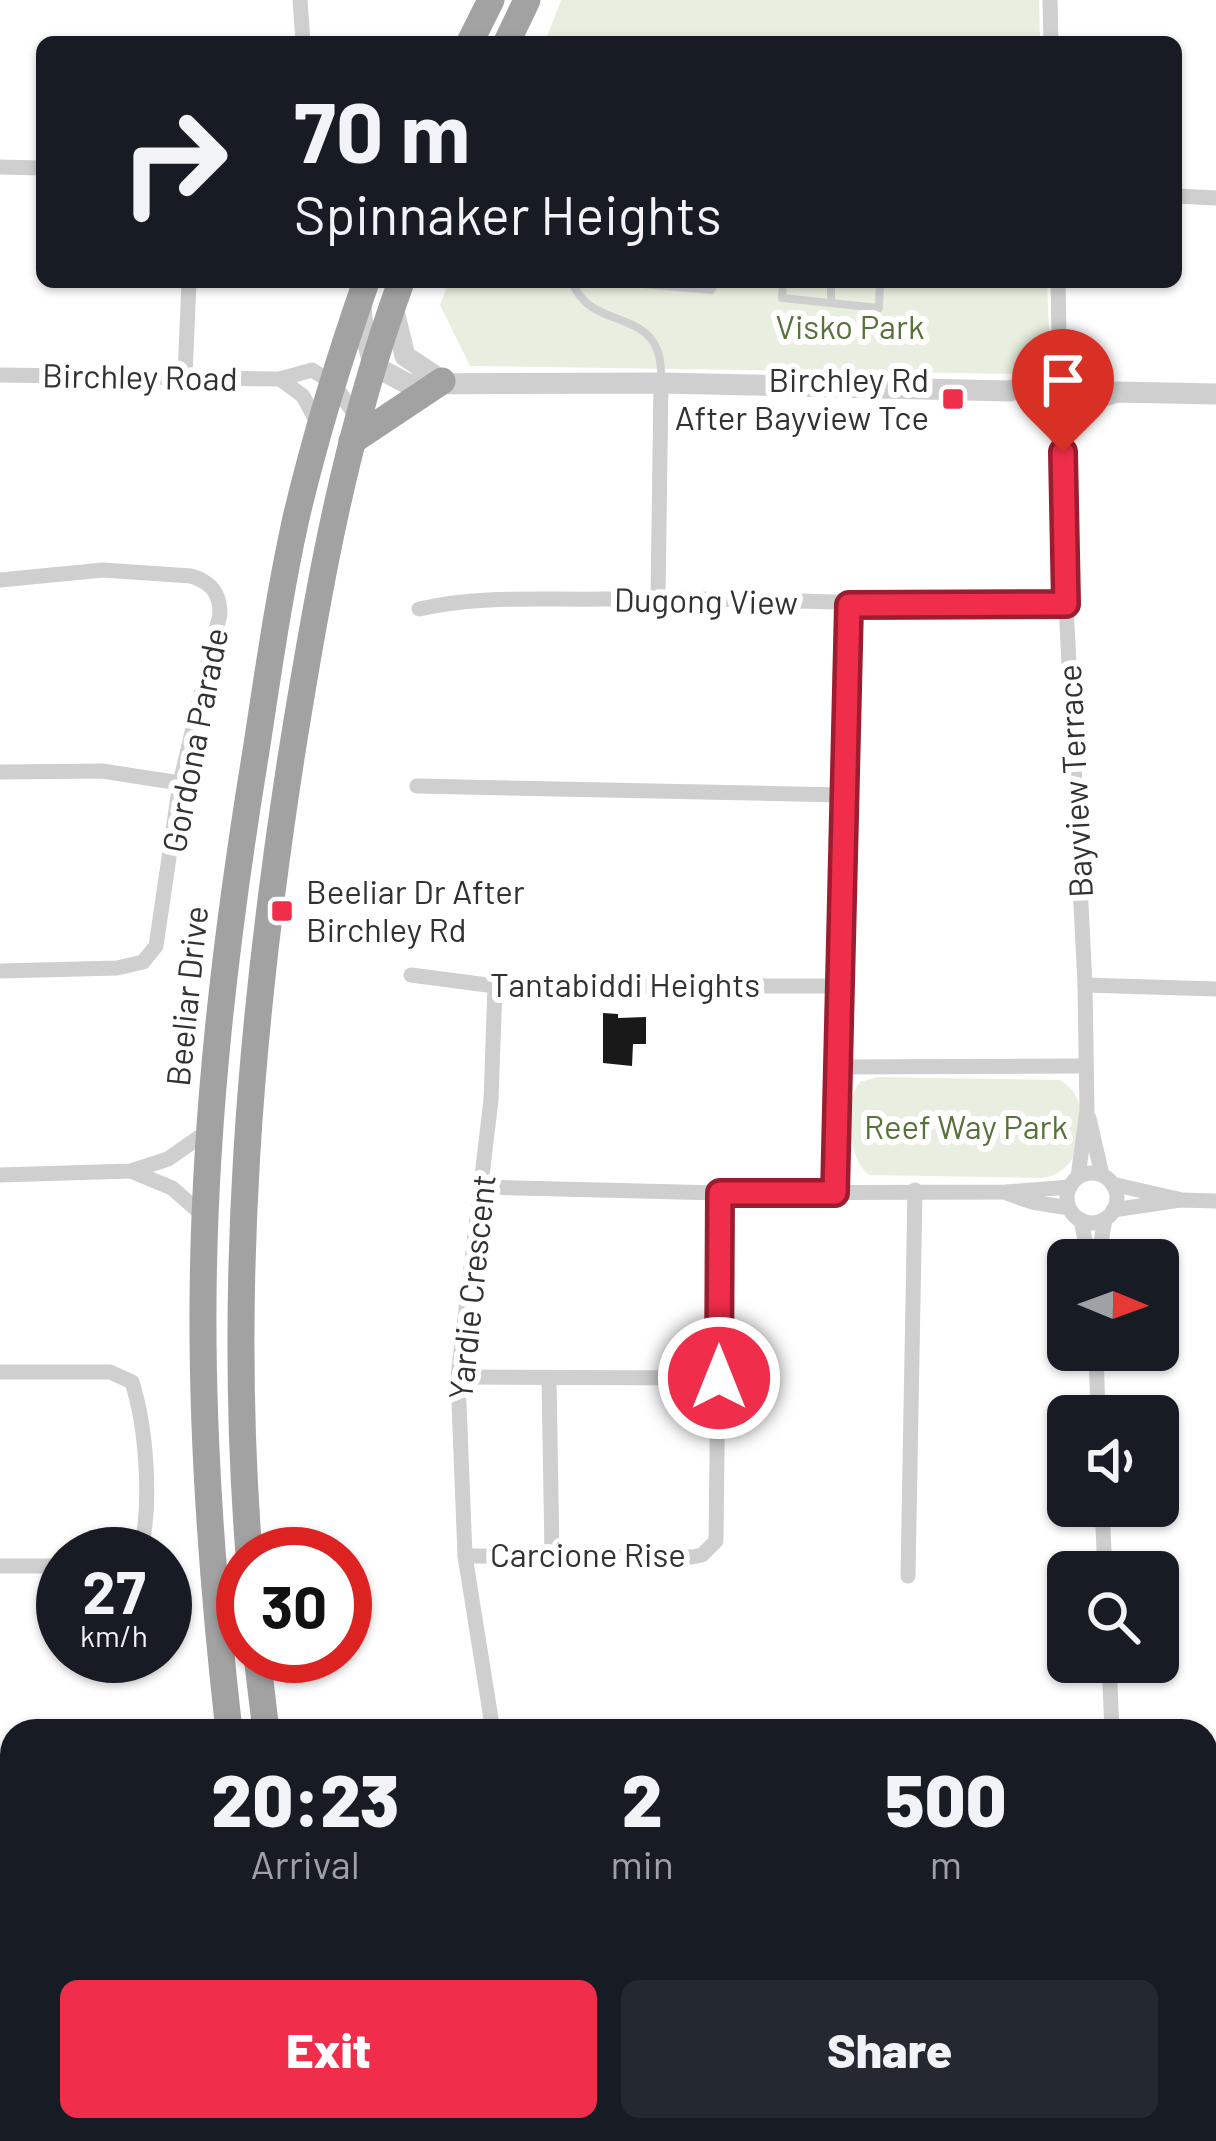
<!DOCTYPE html>
<html lang="en">
<head>
<meta charset="utf-8">
<style>
	:root { --surface:#171b24; --page:#242831; --text:#f1f3f6; --muted:#9ea1a6; --accent:#f02d4a }
	body { margin:0; font-family:Barlow,sans-serif; background:var(--page); color:var(--text); height:100vh; display:flex; flex-direction:column; font-size:45px; white-space:nowrap }
	* { box-sizing:border-box; margin:0 }
	p { font-size:39px; color:var(--muted) }
	.icon { flex:none; width:66px; height:66px; fill:none; stroke:currentColor; stroke-width:2; stroke-linecap:round; stroke-linejoin:round }
	.map { position:relative; flex:1; overflow:hidden }
	.panel { position:absolute; left:0px; top:1719px; width:1218px; height:423px; display:flex; flex-direction:column; background:var(--surface); border-radius:36px 36px 0 0; box-shadow:0 3px 9px #0004 }
	.panel>* { flex:none }
	.top-card { position:absolute; left:36px; top:36px; width:1146px; height:252px; border-radius:18px; box-shadow:0 3px 9px #0004; background:#171b24; color:var(--text); overflow:hidden }
	.needle { width:78px; rotate:91deg }
	.controls { position:absolute; left:1047px; top:1239px; display:grid; gap:24px }
	.controls a { display:grid; place-items:center; width:132px; height:132px; border-radius:18px; background:var(--surface); box-shadow:0 3px 9px #0004; font-size:60px }
	.speed { position:absolute; left:36px; top:1527px; display:flex; gap:24px; font-size:60px; font-weight:700; text-align:center }
	.speed>* { display:grid; place-content:center; width:156px; height:156px; border-radius:50%; background:var(--surface); box-shadow:0 3px 9px #0004; line-height:1 }
	.speed small { font-size:30px; font-weight:400 }
	.speed .limit { border:18px solid #d22; background:#fff; color:#111 }
	.pin { position:absolute; display:grid; place-items:center; width:102px; height:102px; color:#fff; margin:-123px -51px; border-radius:50% 50% 50% 0; rotate:-45deg; box-shadow:0 0 12px #0007 }
	.pin .icon { rotate:45deg }
	.me { position:absolute; width:132px; margin:-66px; rotate:0deg; stroke-linejoin:round; filter:drop-shadow(0 0 9px #0008) }
	.turn { display:flex; align-items:center; gap:42px; height:252px; padding:0 60px; font-size:54px }
	.turn .icon { width:156px; height:156px; stroke-width:2.5 }
	.turn b { display:block; font-size:84px; line-height:102px }
	.eta { display:flex; justify-content:space-evenly; align-items:center; height:204px; text-align:center }
	.eta b { font-size:72px; font-weight:800; line-height:84px }
	.action { display:flex; gap:24px; margin-top:auto; padding:24px 60px }
	.action a { flex:1; height:138px; border-radius:18px; background:var(--accent); color:#fff; font-size:48px; font-weight:800; line-height:138px; text-align:center }
	.action a+a { background:var(--page); color:var(--text) }
	.map>svg:first-child { display:block }
</style>
</head>
<body>
<div class="map">
<svg width="1216" height="2141" viewBox="0 0 1216 2141">
	<rect width="100%" height="100%" fill="#fff"/>
	<g fill="#e9efe0">
		<path d="M 561,0 L 1039,0 L 1040,42 L 545,42 Z"/>
		<path d="M 449,282 L 1047,282 L 1049,332 L 1017,374 L 470,366 L 440,305 Z"/>
		<path d="M 877,1077 L 1059,1080 C 1096,1096 1088,1173 1042,1178 L 870,1175 C 847,1161 843,1101 860,1082 Z"/>
	</g>
	<path fill="#191919" d="M 603,1013 L 618,1014 L 618,1018 L 646,1017 L 646,1044 L 633,1044 L 632,1066 L 603,1063 Z"/>
	<g fill="none" stroke-linecap="round" stroke-linejoin="round">
		<g stroke="#cfcfcf" stroke-width="8">
			<path d="M 572,282 C 593,336 665,302 661,381"/>
			<path d="M 621,282 L 711,290 L 716,282"/>
			<path d="M 783,282 L 782,298 L 879,308 L 880,282"/>
			<path d="M 831,303 L 831,282"/>
		</g>
		<g stroke="#cfcfcf" stroke-width="15">
			<path d="M 300,0 L 303,42"/>
			<path d="M 1050,0 L 1051,42"/>
			<path d="M 0,167 L 42,168"/>
			<path d="M 1176,196 L 1216,198"/>
			<path d="M 1058,282 L 1059,335 L 1070,370"/>
			<path d="M 1047,372 L 1058,338"/>
			<path d="M 0,375 L 280,379 L 312,370 L 334,384 L 357,418"/>
			<path d="M 185,376 L 189,282"/>
			<path d="M 280,379 L 303,396 L 319,426"/>
			<path d="M 1074,412 L 1063,452 L 1066,604 L 1085,985 L 1087,1110 L 1078,1177"/>
			<path d="M 1048,413 L 1063,452"/>
			<path d="M 0,580 L 103,570 L 191,576 C 211,582 220,593 220,614 L 180,783 L 156,946 L 143,962 L 117,968 L 0,971"/>
			<path d="M 658,598 L 661,383"/>
			<path d="M 419,609 C 479,595 542,600 603,599 C 758,597 912,607 1066,604"/>
			<path d="M 0,772 L 102,771 L 180,783"/>
			<path d="M 417,786 L 843,795"/>
			<path d="M 411,975 L 495,986 L 840,986"/>
			<path d="M 1085,985 L 1216,989"/>
			<path d="M 838,1067 L 1085,1066"/>
			<path d="M 1089,1118 L 1102,1175"/>
			<path d="M 131,1171 L 172,1188 L 204,1216"/>
			<circle cx="1092" cy="1198" r="25"/>
			<path d="M 0,1175 L 131,1171 L 168,1159 L 208,1131"/>
			<path d="M 1112,1184 L 1178,1199"/>
			<path d="M 483,1187 L 720,1193 L 1006,1192 L 1070,1187"/>
			<path d="M 835,1193 L 849,605"/>
			<path d="M 1009,1194 L 1032,1202 L 1069,1208"/>
			<path d="M 1113,1210 L 1180,1200 L 1216,1201"/>
			<path d="M 1081,1220 L 1089,1260"/>
			<path d="M 1098,1260 L 1105,1219"/>
			<path d="M 1096,1350 L 1098,1416"/>
			<path d="M 0,1372 L 110,1372 L 132,1382 C 147,1430 152,1506 140,1554"/>
			<path d="M 458,1377 L 719,1378"/>
			<path d="M 549,1378 L 552,1555"/>
			<path d="M 1102,1506 L 1105,1572"/>
			<path d="M 465,1556 L 692,1557 L 702,1555 L 716,1541 L 720,1193"/>
			<path d="M 0,1566 L 63,1566"/>
			<path d="M 908,1576 L 915,1190"/>
			<path d="M 1109,1662 L 1112,1731"/>
			<path d="M 493,1731 L 465,1556 L 458,1377 L 491,1100 L 495,986"/>
			<path d="M 0,1767 L 12,1768"/>
			<path d="M 1206,1793 L 1216,1794"/>
			<path d="M 0,1975 L 12,1975"/>
			<path d="M 248,2130 L 250,2141"/>
			<path d="M 397,2130 L 399,2141"/>
			<path d="M 14,2141 L 14,2130"/>
			<path d="M 585,2141 L 585,2130"/>
			<path d="M 780,2141 L 780,2130"/>
			<path d="M 967,2141 L 985,2130"/>
		</g>
		<g stroke="#cfcfcf" stroke-width="21">
			<path d="M 361,305 L 363,328 L 374,366 L 408,384 L 661,383 L 1009,391 L 1039,383"/>
			<path d="M 393,307 L 405,356 L 441,380"/>
			<circle cx="1061" cy="392" r="24"/>
			<path d="M 1082,403 L 1117,392 L 1216,394"/>
		</g>
		<g stroke="#bcbcbc" stroke-width="21">
			<path d="M 1206,2124 L 1216,2116"/>
			<path d="M 1186,2141 L 1199,2130"/>
		</g>
		<g stroke="#a2a2a2" stroke-width="27">
			<path d="M 470,42 L 491,0"/>
			<path d="M 507,42 L 527,0"/>
			<path d="M 352,441 L 442,381"/>
			<path d="M 249,1554 C 228,1286 250,1023 291,758 C 317,595 344,439 401,282"/>
			<path d="M 257,1656 L 266,1731"/>
			<path d="M 229,1731 C 213,1589 202,1447 203,1304 C 204,1118 226,934 256,751 C 268,673 279,595 296,518 C 315,438 339,359 366,282"/>
			<path d="M 305,2130 L 308,2141"/>
			<path d="M 341,2130 L 344,2141"/>
		</g>
	</g>
	<g fill="none" stroke-linecap="round" stroke-linejoin="round">
		<defs>
			<path id="route" d="M 719,1378 L 720,1193 L 835,1193 L 849,605 L 1066,604 L 1063,452"/>
		</defs>
		<use href="#route" stroke="#9c1d30" stroke-width="30"/>
		<use href="#route" stroke="#f02d4a" stroke-width="21"/>
	</g>
	<g fill="#f02d4a" stroke="#fff" stroke-width="4.5">
		<rect x="941" y="387" width="24" height="24" rx="6"/>
		<rect x="270" y="899" width="24" height="24" rx="6"/>
	</g>
	<g text-anchor="middle" stroke-width="12" stroke-linejoin="round" paint-order="stroke">
		<g font-size="33" fill="#59723b" stroke="#fff">
			<text x="850" y="339">Visko Park</text>
			<text x="966" y="1139">Reef Way Park</text>
		</g>
		<g font-size="33" fill="#323232" stroke="#fff">
			<text transform="translate(140 377) rotate(1)" y="12">Birchley Road</text>
			<text transform="translate(706 601) rotate(1)" y="12">Dugong View</text>
			<text transform="translate(195 740) rotate(-79)" y="12">Gordona Parade</text>
			<text transform="translate(1075 781) rotate(-93)" y="12">Bayview Terrace</text>
			<text x="625" y="997">Tantabiddi Heights</text>
			<text transform="translate(187 996) rotate(-84)" y="12">Beeliar Drive</text>
			<text transform="translate(472 1287) rotate(-84)" y="12">Yardie Crescent</text>
			<text x="588" y="1567">Carcione Rise</text>
		</g>
		<g font-size="33" fill="#323232" stroke="#fff" text-anchor="end">
			<text x="929" y="392">Birchley Rd<tspan x="929" dy="38">After Bayview Tce</tspan></text>
			<text x="306" y="904" text-anchor="start">Beeliar Dr After<tspan x="306" dy="38">Birchley Rd</tspan></text>
		</g>
	</g>
</svg>
<div class="controls">
<a><svg class="needle" viewBox="-14 -14 28 28"><path d="M0-13l5 13h-10z" fill="#e53935"/><path d="M0 13l5-13h-10z" fill="#9ea1a6"/></svg></a>
<a><svg class="icon" aria-label="sound" viewBox="0 0 24 24"><path d="M4 9h4l5-4v14l-5-4H4zM17 9q2 3 0 6"/></svg></a>
<a><svg class="icon" aria-label="search" viewBox="0 0 24 24"><circle cx="10" cy="10" r="6"/><path d="M15 15l6 6"/></svg></a>
</div>
<div class="speed"><div>27<small>km/h</small></div><div class="limit">30</div></div>
<div class="pin" style="left:1063px;top:452px;background:#d93025"><svg class="icon" aria-label="arrive" viewBox="0 0 24 24"><path d="M6 21V4h12l-3 4 3 4H6"/></svg></div>
<svg class="me" style="left:719px;top:1378px" viewBox="-20 -20 40 40"><circle r="17" fill="#f02d4a" stroke="#fff" stroke-width="3"/><path d="M0-11L8 9 0 5-8 9z" fill="#fff"/></svg>
<div class="top-card">
<div class="turn"><svg class="icon" aria-label="right" viewBox="0 0 24 24"><path d="M7 20v-9h11M14 6l5 5-5 5"/></svg><div><b>70 m</b>Spinnaker Heights</div></div>
</div>
<section class="panel">
<div class="eta">
<div><b>20:23</b><p>Arrival</p></div>
<div><b>2</b><p>min</p></div>
<div><b>500</b><p>m</p></div>
</div>
<div class="action"><a>Exit</a><a>Share</a></div>
</section>
</div>
</body>
</html>
